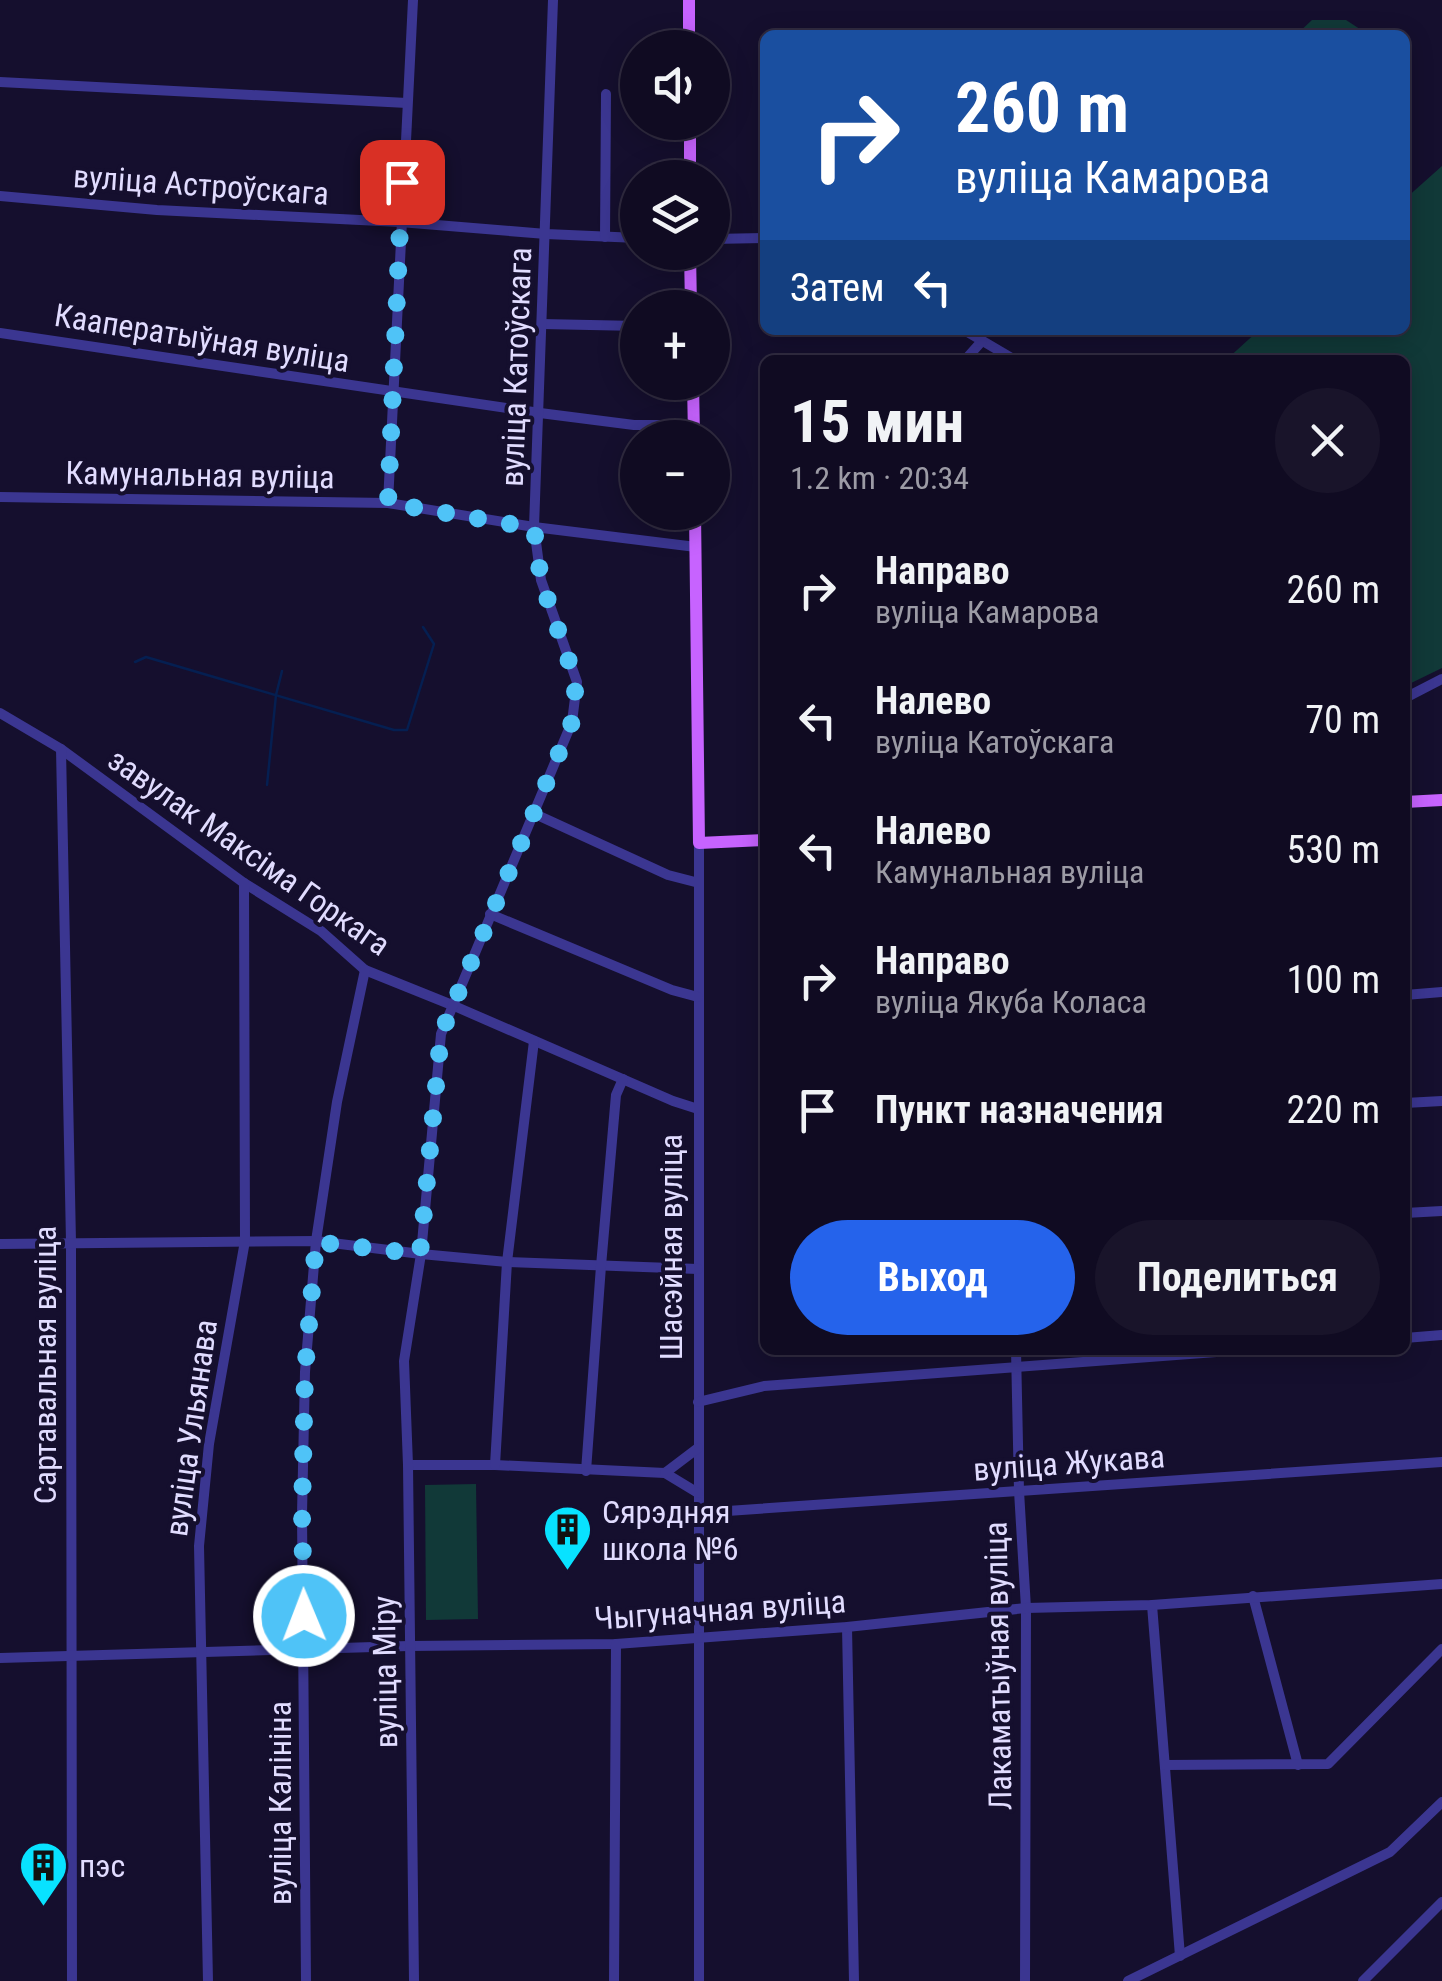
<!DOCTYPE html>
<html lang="ru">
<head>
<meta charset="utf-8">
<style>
	:root { --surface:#100b22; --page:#19142a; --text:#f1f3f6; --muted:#9c9ba5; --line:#302b40; --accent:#2563eb }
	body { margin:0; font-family:"Roboto Condensed",sans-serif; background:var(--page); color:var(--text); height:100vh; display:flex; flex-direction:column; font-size:38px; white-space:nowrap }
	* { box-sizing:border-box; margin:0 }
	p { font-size:32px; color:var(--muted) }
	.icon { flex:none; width:55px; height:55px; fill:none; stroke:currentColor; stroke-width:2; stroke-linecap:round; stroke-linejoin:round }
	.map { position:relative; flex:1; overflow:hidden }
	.sheet { position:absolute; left:760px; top:355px; width:650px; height:1000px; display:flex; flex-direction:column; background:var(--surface); border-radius:15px; box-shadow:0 5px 25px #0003,0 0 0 2px var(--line) }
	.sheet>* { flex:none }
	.top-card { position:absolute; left:760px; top:30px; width:650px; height:305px; border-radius:15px; box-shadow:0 5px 25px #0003,0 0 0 2px var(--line); background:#1a4fa0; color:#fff; overflow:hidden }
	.controls { position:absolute; left:620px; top:30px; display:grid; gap:20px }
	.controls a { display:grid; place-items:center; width:110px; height:110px; border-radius:50%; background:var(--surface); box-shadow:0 5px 25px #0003,0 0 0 2px var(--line); font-size:50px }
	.pin { position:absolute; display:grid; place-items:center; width:85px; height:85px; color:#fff; margin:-42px; border-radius:20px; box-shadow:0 5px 15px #0006 }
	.me { position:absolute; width:110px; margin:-55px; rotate:359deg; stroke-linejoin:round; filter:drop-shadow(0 0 8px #0008) }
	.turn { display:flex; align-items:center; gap:35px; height:210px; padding:0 30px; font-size:45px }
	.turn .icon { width:130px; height:130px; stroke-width:2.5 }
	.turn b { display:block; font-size:70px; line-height:85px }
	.then { display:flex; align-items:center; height:95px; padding:0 30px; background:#0003; gap:20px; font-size:38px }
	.round { display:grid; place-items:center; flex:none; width:105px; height:105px; border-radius:52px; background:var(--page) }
	.summary { display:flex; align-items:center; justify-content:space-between; height:170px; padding:0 30px }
	h1 { font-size:60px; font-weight:700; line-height:75px }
	.button { display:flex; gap:20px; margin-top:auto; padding:20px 30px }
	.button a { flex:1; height:115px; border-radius:60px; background:var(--accent); color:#fff; font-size:40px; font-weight:700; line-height:115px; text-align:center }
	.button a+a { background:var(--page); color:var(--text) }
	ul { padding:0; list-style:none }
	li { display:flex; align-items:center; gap:30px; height:130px; padding:0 30px }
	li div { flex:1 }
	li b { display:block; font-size:38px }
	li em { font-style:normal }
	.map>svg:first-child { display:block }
</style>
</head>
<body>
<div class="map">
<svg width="1442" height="1981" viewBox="0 0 1442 1981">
	<rect width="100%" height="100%" fill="#150f2e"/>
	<g fill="#113938">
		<path d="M 1312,20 L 1346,20 L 1369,35 L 1296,35 Z"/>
		<path d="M 1442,166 L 1442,668 L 1405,686 L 1405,360 L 1226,360 L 1259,330 L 1405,330 L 1405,199 Z"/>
		<path d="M 476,1484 L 478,1619 L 426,1620 L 425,1485 Z"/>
	</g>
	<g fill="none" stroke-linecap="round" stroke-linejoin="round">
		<g stroke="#051f51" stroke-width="2.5">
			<path d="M 135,662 L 146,657 L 394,730 L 407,730 L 434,644 L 423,627"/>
			<path d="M 267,785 L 276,695 L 282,671"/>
		</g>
		<g stroke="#3b3691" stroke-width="10">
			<path d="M 0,82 L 407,103"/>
			<path d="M 0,196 L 157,210 L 400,222 L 546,234 L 638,238"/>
			<path d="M 605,237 L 606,94"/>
			<path d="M 712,239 L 765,238"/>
			<path d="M 542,324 L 638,326"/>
			<path d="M 964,330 L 1015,360"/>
			<path d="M 0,333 L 540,413 L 634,425 L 693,425"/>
			<path d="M 965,360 L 982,341"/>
			<path d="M 0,497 L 388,503 L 534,527 L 696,547"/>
			<path d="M 388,503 L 413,0"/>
			<path d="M 1405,698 L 1442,679"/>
			<path d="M 0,713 L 61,749 L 244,883 L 321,931 L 365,970 L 452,1005 L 673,1101 L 698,1109"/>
			<path d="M 61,749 L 71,1242 L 72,1981"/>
			<path d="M 535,814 L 668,875 L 699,883"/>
			<path d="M 699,843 L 699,1981"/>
			<path d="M 490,914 L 672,990 L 698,997"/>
			<path d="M 1405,995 L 1442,992"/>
			<path d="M 1405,1103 L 1442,1101"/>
			<path d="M 1405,1213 L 1442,1211"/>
			<path d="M 0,1244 L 316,1241 L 421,1254 L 507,1262 L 698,1269"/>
			<path d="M 1405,1338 L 1442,1335"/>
			<path d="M 1016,1350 L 1019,1491 L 1026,1608 L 1025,1981"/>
			<path d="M 698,1402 L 764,1386 L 1243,1350"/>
			<path d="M 408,1465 L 495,1465 L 665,1473 L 698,1448"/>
			<path d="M 495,1465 L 507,1262 L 534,1041"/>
			<path d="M 586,1471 L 601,1266 L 616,1095 L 623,1079"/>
			<path d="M 665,1473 L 698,1493"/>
			<path d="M 698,1513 L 1442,1462"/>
			<path d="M 1253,1596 L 1298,1765"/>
			<path d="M 1152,1605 L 1180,1956"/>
			<path d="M 847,1627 L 854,1981"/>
			<path d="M 0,1658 L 409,1646 L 616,1644 L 847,1627 L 1026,1608 L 1152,1605 L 1442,1584"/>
			<path d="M 1165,1765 L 1328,1764 L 1442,1649"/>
			<path d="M 208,1981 L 199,1546 L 209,1444 L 245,1241 L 244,883"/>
			<path d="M 306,1981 L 302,1514 L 305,1372 L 316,1241 L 337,1102 L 365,970"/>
			<path d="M 414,1981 L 408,1465 L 404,1361 L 421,1254 L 441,1034 L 572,722 L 577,682 L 541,580 L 534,527 L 553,0"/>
			<path d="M 614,1981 L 616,1644"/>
			<path d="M 1128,1981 L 1390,1852 L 1442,1802"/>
			<path d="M 1363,1981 L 1442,1902"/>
		</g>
		<g stroke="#c763ff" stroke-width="12">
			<path d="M 689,0 L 689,48"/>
			<path d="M 690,122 L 690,178"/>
			<path d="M 690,252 L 691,308"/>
			<path d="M 693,382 L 694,438"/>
			<path d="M 695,512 L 699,843 L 765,840"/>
			<path d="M 1405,802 L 1442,800"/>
		</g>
	</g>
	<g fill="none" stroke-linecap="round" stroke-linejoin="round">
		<path stroke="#4fc3f7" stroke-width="18" stroke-dasharray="0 32.4" d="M 304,1616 L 302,1514 L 305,1372 L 316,1242 L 420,1254 L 441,1034 L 572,722 L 576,682 L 541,580 L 534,528 L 388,503 L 402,182"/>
	</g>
	<defs>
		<symbol id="building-pin" viewBox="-11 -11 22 30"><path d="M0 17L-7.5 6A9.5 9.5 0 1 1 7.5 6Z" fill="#08e2ff" stroke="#150f2e"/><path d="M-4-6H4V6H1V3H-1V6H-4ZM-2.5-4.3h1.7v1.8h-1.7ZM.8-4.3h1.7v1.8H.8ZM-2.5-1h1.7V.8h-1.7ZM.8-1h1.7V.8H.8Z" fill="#111"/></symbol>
	</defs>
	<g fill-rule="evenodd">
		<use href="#building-pin" x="540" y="1502" width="55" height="75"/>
		<use href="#building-pin" x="16" y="1838" width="55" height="75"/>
	</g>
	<g text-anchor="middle" stroke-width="8" stroke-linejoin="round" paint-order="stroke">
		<g font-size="32" fill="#e1dcff" stroke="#150f2e">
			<text transform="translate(201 185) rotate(4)" y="11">вуліца Астроўскага</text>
			<text transform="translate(202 338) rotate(9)" y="11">Кааператыўная вуліца</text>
			<text transform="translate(516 367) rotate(-88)" y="11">вуліца Катоўскага</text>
			<text transform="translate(200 475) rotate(1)" y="11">Камунальная вуліца</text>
			<text transform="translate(249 852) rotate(35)" y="11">завулак Максіма Горкага</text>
			<text transform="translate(671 1247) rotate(-90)" y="11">Шасэйная вуліца</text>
			<text transform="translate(45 1365) rotate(-90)" y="11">Сартавальная вуліца</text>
			<text transform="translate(191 1428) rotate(-82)" y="11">вуліца Ульянава</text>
			<text transform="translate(1069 1463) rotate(-4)" y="11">вуліца Жукава</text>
			<text transform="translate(720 1610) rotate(-4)" y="11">Чыгуначная вуліца</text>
			<text transform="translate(998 1666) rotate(-91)" y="11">Лакаматыўная вуліца</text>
			<text transform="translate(385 1672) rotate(-91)" y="11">вуліца Міру</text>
			<text transform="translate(280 1803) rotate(-90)" y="11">вуліца Калініна</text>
		</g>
		<g font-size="32" fill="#e1dcff" stroke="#150f2e" text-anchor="start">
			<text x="602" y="1523">Сярэдняя<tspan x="602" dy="37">школа №6</tspan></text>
			<text x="79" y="1877">пэс</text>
		</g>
	</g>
</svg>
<div class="controls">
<a><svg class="icon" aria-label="sound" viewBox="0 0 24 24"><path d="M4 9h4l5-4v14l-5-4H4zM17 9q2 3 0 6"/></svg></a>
<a><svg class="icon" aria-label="layers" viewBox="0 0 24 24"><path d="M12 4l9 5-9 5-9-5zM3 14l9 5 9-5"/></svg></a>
<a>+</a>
<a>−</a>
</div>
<div class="pin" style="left:402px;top:182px;background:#d93025"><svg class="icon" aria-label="arrive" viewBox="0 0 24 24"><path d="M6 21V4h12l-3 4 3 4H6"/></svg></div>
<svg class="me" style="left:304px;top:1616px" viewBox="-20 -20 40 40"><circle r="17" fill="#4fc3f7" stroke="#fff" stroke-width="3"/><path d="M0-11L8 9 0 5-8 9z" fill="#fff"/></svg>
<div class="top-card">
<div class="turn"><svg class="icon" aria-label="right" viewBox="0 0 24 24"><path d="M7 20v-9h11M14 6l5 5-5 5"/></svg><div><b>260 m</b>вуліца Камарова</div></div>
<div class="then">Затем<svg class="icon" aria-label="left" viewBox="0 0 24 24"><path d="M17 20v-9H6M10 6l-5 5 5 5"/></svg></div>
</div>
<section class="sheet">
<div class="summary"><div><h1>15 мин</h1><p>1.2 km · 20:34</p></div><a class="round"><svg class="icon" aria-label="close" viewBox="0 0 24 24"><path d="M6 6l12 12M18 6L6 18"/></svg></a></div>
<ul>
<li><svg class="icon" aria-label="right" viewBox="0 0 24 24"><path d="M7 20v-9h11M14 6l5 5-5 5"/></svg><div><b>Направо</b><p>вуліца Камарова</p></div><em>260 m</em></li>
<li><svg class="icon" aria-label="left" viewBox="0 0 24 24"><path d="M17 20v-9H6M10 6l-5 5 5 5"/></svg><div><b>Налево</b><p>вуліца Катоўскага</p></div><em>70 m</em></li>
<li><svg class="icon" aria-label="left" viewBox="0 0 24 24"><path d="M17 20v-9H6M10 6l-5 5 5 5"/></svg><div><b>Налево</b><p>Камунальная вуліца</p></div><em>530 m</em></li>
<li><svg class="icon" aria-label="right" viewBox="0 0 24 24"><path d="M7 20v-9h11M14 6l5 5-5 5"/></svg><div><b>Направо</b><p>вуліца Якуба Коласа</p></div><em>100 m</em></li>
<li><svg class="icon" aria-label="arrive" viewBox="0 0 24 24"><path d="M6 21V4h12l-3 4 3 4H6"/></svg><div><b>Пункт назначения</b></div><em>220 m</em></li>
</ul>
<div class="button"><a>Выход</a><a>Поделиться</a></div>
</section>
</div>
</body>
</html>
